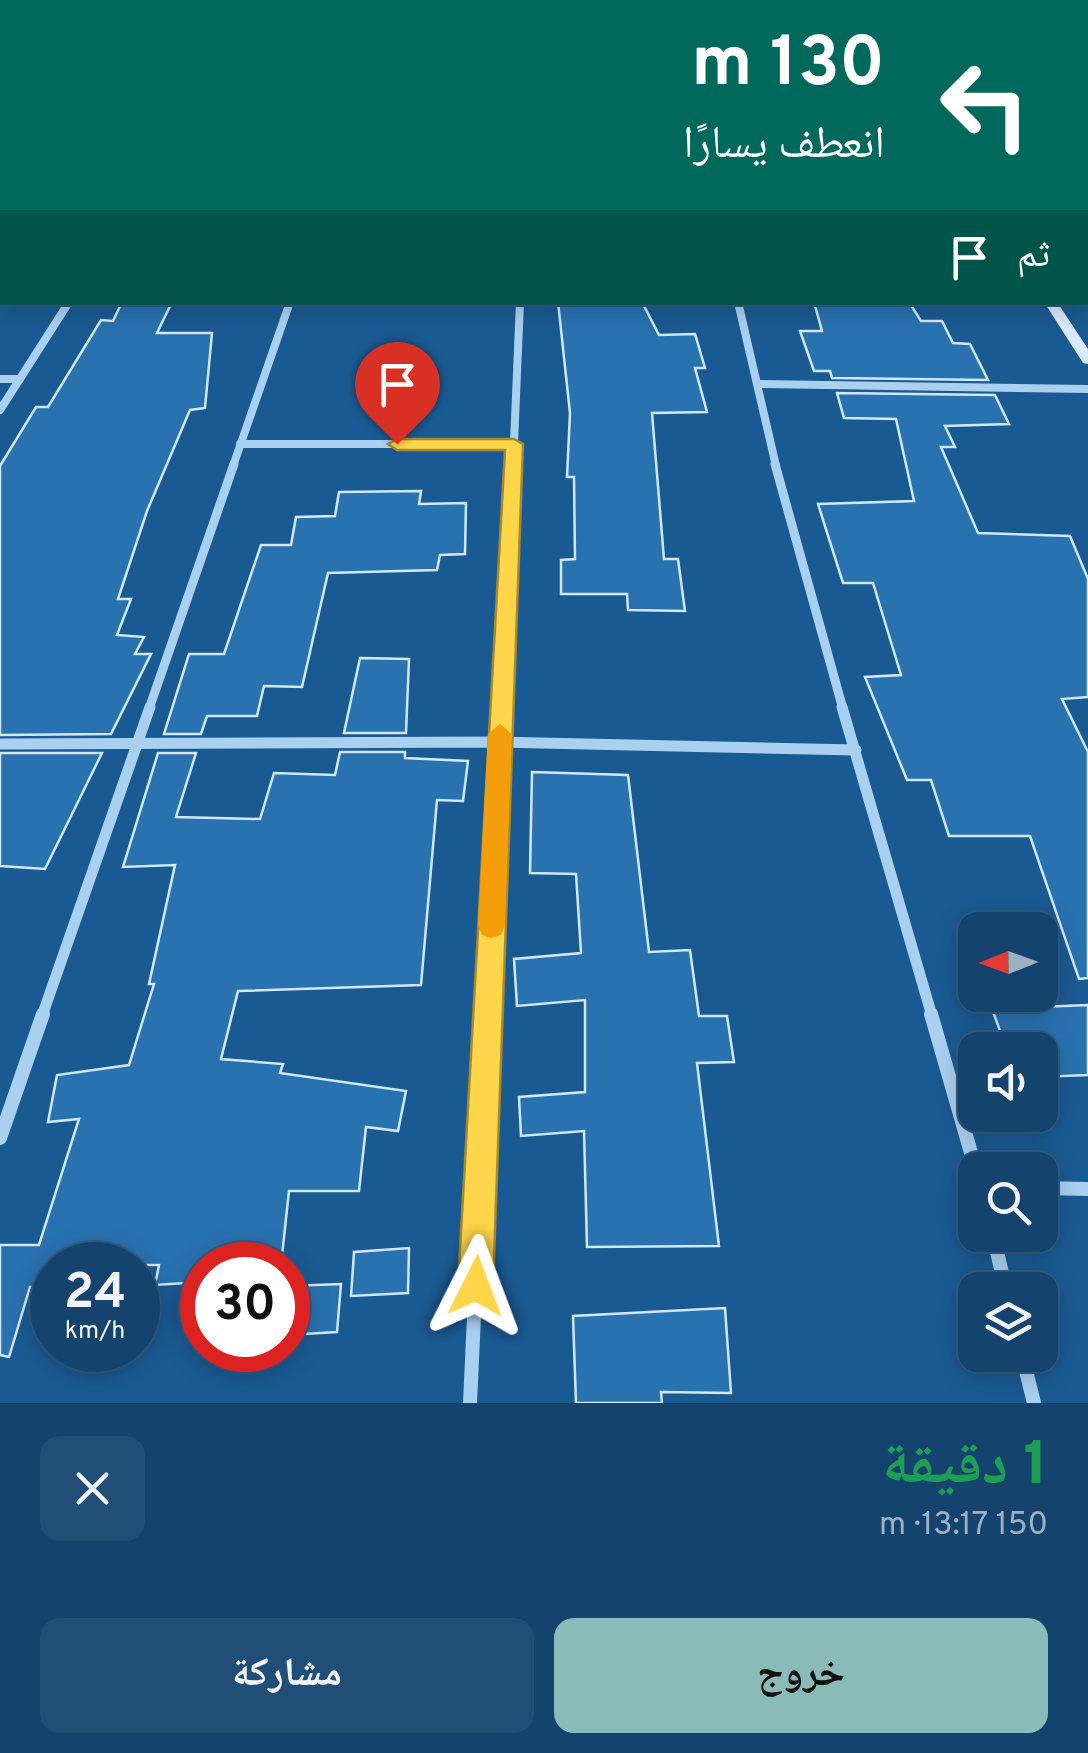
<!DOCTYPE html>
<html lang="ar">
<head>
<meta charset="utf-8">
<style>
	:root { --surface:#14446e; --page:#214e76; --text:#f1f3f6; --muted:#9db0c2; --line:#335c81; --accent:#8bbbb9 }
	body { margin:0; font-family:Overpass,"Noto Naskh Arabic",sans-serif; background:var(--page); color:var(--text); direction:rtl; height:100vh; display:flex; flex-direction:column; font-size:38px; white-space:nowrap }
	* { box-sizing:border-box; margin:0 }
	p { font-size:32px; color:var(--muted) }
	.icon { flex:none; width:55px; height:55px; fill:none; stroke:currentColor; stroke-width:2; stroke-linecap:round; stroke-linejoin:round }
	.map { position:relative; height:1403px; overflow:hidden; direction:ltr }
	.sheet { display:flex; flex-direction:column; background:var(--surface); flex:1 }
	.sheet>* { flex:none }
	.banner { position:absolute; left:0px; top:0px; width:1090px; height:305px; box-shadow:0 5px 25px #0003,0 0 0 2px var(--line); direction:rtl; background:#00695c; color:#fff; overflow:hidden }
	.needle { width:65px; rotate:269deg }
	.tools { position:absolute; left:958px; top:912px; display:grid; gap:20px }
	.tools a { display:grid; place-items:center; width:100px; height:100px; border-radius:20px; background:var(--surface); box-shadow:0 5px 25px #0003,0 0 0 2px var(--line); font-size:50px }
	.speed { position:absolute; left:30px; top:1242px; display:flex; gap:20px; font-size:50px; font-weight:700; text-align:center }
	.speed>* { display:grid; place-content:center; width:130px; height:130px; border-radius:50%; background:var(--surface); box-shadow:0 5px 25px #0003,0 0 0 2px var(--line); line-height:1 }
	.speed small { font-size:25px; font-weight:400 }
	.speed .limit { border:15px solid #d22; background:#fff; color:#111 }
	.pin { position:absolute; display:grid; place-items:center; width:85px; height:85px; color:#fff; margin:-102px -42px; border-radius:50% 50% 50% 0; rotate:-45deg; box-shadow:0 0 10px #0007 }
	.pin .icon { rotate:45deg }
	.me { position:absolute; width:110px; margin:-55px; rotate:3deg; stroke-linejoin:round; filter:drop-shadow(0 0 8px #0008) }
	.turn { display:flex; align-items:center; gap:35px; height:210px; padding:0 40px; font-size:45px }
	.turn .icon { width:130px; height:130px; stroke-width:2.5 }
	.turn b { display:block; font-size:70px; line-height:85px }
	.then { display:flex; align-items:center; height:95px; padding:0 40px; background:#0003; gap:20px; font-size:38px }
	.round { display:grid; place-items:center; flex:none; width:105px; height:105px; border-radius:20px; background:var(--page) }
	.summary { display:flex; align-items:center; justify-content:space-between; height:170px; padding:0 40px }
	h1 { font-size:60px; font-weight:800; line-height:75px; color:#1e9e55 }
	.cta { display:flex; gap:20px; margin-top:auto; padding:20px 40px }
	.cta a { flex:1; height:115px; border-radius:20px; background:var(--accent); color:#111; font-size:40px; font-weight:800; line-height:115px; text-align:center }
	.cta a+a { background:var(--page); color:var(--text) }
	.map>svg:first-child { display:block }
</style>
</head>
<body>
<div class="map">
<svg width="1088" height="1403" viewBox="0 0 1088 1403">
	<rect width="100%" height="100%" fill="#1a5a92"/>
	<g fill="#2972b0" stroke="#d1e8fb" stroke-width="2.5">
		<path d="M 122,302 L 172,302 L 157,333 L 212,333 L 205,408 L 190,410 L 147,511 L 118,599 L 131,599 L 117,635 L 144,637 L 135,654 L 151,654 L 111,734 L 0,735 L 0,466 L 36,407 L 48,407 L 101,320 L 113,321 Z"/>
		<path d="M 558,302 L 642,302 L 659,335 L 695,334 L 705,368 L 695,368 L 707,412 L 652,413 L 664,559 L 678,559 L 685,611 L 628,610 L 627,594 L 561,594 L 561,560 L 575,559 L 574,477 L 567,477 L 570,413 Z"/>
		<path d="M 814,302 L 909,302 L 921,321 L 942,321 L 953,343 L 970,344 L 988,380 L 832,378 L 830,371 L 814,371 L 800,331 L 822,331 Z"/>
		<path d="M 837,393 L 995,395 L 1009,424 L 945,426 L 955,447 L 941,447 L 978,533 L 1070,536 L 1088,579 L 1088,697 L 1062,699 L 1088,752 L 1088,978 L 1079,979 L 1030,836 L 949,836 L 931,780 L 907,780 L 865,677 L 901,675 L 873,583 L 843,583 L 818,504 L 914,501 L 896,419 L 844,418 Z"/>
		<path d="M 421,491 L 419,504 L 466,503 L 465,554 L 440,555 L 437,570 L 328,573 L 302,687 L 264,686 L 257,716 L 207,716 L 201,734 L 164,734 L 189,654 L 224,654 L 261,545 L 291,545 L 296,517 L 335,516 L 339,492 Z"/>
		<path d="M 360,658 L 409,659 L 406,733 L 344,733 Z"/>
		<path d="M 340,752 L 405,752 L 405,758 L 468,761 L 463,801 L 437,800 L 421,985 L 238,991 L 221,1059 L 283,1064 L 280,1073 L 406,1091 L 398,1131 L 366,1127 L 359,1191 L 289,1191 L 281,1265 L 202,1265 L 202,1282 L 155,1285 L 159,1265 L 52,1265 L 52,1288 L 30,1287 L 9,1357 L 0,1355 L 0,1245 L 39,1245 L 79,1119 L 48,1122 L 57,1075 L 129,1065 L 154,984 L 149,984 L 175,865 L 123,867 L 158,753 L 196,753 L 176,817 L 260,819 L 274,773 L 335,775 Z"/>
		<path d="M 0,753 L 102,753 L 45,869 L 0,866 Z"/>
		<path d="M 532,772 L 628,775 L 649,952 L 690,950 L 699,1016 L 727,1016 L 734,1062 L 697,1063 L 719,1246 L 587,1247 L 584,1131 L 521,1136 L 519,1097 L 585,1092 L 585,1000 L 517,1006 L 514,959 L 581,953 L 576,874 L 530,873 Z"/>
		<path d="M 1088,1005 L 1088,1075 L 1040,1077 L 1040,1050 L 1007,1050 L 992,1009 Z"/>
		<path d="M 409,1248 L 408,1293 L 351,1296 L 354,1252 Z"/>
		<path d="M 341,1284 L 337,1332 L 288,1335 L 288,1286 Z"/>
		<path d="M 725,1308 L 731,1393 L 661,1392 L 662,1403 L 576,1403 L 573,1316 Z"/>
	</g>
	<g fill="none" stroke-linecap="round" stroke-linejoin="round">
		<g stroke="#aad0ef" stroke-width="8">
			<path d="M 738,302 L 776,466"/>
			<path d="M 0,379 L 20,379"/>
			<path d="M 758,384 L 1088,389"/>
			<path d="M 0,410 L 69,302"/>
			<path d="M 240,444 L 514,444"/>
			<path d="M 233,466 L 290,302"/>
			<path d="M 513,466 L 520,302"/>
		</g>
		<g stroke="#aad0ef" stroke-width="9">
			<path d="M 775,464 L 843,709"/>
			<path d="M 149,709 L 234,464"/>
			<path d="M 502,709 L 513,464"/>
		</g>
		<g stroke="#aad0ef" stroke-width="11">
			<path d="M 842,707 L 932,1016"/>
			<path d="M 0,744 L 499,742 L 856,750"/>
			<path d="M 42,1016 L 150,707"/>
			<path d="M 488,1016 L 502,707"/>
		</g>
		<g stroke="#aad0ef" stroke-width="14">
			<path d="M 931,1014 L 976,1170"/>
			<path d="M 0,1138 L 43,1014"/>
			<path d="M 1040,1188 L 1088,1189"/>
			<path d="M 993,1235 L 1006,1290"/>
			<path d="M 1022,1355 L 1034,1403"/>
			<path d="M 470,1403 L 488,1014"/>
		</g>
		<g fill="#d8eafb" fill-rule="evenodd">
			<path d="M 848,0 L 856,0 L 858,2 L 850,2 Z"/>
			<path d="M 1044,302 L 1057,302 L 1088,349 L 1088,364 L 1083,363 Z"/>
		</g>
	</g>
	<path fill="#ffd54a" stroke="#a68a30" stroke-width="2.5" d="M 514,439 L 523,444 L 493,1286 L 488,1299 L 476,1304 L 463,1299 L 458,1286 L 505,450 L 397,450 L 388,444 L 397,439 Z"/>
	<path fill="#f59e0b" d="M 500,724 L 512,734 L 505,926 L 501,935 L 491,938 L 482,935 L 478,926 L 488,734 Z"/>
</svg>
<div class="tools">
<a><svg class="needle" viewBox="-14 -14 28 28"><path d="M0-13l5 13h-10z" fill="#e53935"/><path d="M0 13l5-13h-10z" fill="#9db0c2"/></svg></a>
<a><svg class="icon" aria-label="sound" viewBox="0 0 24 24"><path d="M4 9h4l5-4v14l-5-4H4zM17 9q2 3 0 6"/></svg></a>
<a><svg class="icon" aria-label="search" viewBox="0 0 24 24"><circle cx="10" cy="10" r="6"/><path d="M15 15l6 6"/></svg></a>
<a><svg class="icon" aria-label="layers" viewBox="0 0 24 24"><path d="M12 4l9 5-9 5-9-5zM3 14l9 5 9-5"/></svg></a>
</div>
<div class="speed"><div>24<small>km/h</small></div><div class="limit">30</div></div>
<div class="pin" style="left:397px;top:444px;background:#d93025"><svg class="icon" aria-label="arrive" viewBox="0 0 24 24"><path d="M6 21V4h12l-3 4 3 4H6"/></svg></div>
<svg class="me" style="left:476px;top:1286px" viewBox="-20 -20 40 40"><path d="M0-17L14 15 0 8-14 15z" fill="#ffd54a" stroke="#fff" stroke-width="4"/></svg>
<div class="banner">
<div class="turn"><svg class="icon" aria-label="left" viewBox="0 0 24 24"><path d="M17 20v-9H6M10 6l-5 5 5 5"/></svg><div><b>130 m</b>انعطف يسارًا</div></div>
<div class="then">ثم<svg class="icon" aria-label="arrive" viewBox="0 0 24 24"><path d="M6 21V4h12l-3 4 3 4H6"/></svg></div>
</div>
</div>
<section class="sheet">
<div class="summary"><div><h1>1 دقيقة</h1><p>150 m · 13:17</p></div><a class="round"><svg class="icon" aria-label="close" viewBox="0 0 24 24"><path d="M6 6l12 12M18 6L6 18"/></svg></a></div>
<div class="cta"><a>خروج</a><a>مشاركة</a></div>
</section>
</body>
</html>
